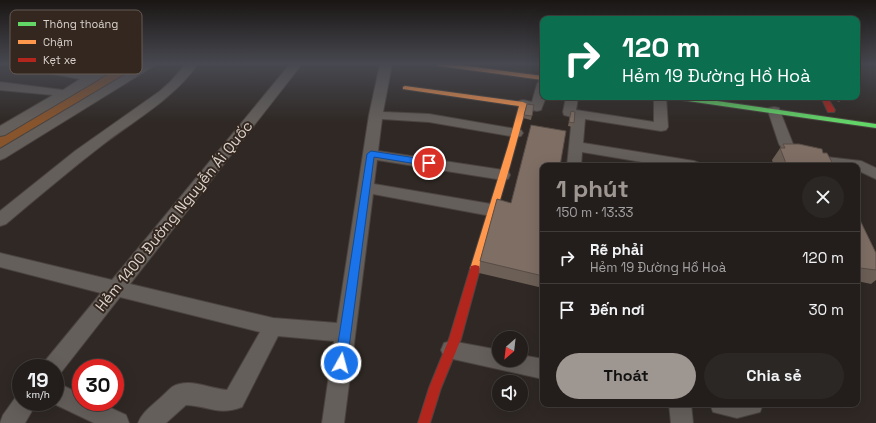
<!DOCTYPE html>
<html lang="vi">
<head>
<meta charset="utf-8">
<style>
	:root { --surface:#231e1b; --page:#2b2724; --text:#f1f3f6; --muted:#a3a2a3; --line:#403c3a; --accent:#9e9691 }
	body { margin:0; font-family:"Space Grotesk",sans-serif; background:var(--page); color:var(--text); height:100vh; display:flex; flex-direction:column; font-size:15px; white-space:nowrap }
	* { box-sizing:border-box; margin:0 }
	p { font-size:13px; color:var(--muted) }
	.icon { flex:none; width:22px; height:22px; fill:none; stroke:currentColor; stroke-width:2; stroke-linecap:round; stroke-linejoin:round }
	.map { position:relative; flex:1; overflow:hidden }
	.side { position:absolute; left:540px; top:163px; width:320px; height:244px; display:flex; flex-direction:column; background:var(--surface); border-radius:8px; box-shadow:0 4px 16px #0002,0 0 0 1px var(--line) }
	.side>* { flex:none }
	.hud { position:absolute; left:540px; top:16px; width:320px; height:84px; border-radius:8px; box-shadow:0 4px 16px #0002,0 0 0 1px var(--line); background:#0b6e4f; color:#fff; overflow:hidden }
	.needle { width:26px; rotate:208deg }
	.tools { position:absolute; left:492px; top:331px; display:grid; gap:8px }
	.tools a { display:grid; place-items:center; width:36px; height:36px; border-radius:50%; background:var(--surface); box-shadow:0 4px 16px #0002,0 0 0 1px var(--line); font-size:20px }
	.speed { position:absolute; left:12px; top:359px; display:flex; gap:8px; font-size:20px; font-weight:700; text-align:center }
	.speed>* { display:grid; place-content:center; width:52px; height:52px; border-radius:50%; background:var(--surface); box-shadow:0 4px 16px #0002,0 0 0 1px var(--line); line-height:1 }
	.speed small { font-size:10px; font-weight:400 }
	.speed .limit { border:6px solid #d22; background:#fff; color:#111 }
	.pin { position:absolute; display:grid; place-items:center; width:34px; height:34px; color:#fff; margin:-17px; border:2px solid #fff; border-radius:50%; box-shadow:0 1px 4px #0007 }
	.me { position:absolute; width:44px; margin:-22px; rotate:7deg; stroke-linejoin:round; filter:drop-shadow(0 0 3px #0008) }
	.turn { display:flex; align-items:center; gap:14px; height:84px; padding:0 16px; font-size:18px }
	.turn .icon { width:52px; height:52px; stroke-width:2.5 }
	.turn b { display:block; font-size:28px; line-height:34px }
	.round { display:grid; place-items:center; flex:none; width:42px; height:42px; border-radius:21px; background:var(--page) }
	.head { display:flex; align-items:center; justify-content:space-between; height:68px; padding:0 16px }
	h1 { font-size:24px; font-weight:600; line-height:30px; color:var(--accent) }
	.cta { display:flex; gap:8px; margin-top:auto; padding:8px 16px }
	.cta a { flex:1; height:46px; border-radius:24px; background:var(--accent); color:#111; font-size:16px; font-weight:600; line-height:46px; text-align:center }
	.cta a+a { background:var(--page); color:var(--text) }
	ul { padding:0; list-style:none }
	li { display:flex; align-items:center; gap:12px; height:52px; padding:0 16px; border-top:1px solid var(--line) }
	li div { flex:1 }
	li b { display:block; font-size:15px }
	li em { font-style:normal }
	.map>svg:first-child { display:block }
</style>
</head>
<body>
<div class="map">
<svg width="876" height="423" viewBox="0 0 876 423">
	<rect width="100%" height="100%" fill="#2f2824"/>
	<path fill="#88542c" d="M 119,64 L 147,64 L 0,152 L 0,134 Z"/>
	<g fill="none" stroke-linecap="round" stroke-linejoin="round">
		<defs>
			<g id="street">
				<path d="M 20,64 L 31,64 L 90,74 L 107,64 L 121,64 L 96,81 L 5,135 L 0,136 L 0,126 L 53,95 L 0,90 L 0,82 L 63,90 L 80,79 L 20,68 L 18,66 Z"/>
				<path d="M 143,64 L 157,64 L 5,158 L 0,160 L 0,149 Z"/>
				<path d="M 186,64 L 198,64 C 174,98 138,118 105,143 C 71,169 38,197 6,224 L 0,226 L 0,211 L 75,151 L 160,91 L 170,82 Z"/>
				<path d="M 290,64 L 302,64 L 130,284 L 273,318 L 337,323 L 369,115 L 380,64 L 392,64 L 383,112 L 429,114 L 516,129 L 521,130 L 523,133 L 521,136 L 516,137 L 429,122 L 382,119 L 378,151 L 503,170 L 508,171 L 510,175 L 508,179 L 503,180 L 377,160 L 374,184 L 491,204 L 497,206 L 499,210 L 497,214 L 491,216 L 373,194 L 344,423 L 322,423 L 334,341 L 278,336 L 242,407 C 218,416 209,406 186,405 L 166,423 L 138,423 C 142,413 150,407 158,400 C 163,396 167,391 172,387 C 189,377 209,389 227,390 L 260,332 L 120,297 L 59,375 L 55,377 L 55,368 L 42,368 L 45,361 L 101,293 L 0,267 L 0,253 L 112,280 Z"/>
				<path d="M 543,80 L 543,97 L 546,97 L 541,110 L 537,111 L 519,107 L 517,104 L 519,101 L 523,100 L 532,102 L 537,84 L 539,81 Z"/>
				<path d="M 566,97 L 578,97 L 576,110 L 654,122 L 654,97 L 666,97 L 668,127 L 666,130 L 661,131 L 585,119 L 583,143 L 694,161 L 699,163 L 701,166 L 666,166 L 582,152 L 581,166 L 567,166 L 572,117 L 564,115 L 563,112 Z"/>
				<path d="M 774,107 L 779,108 L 780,111 L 793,144 L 791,147 L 786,148 L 781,147 L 779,144 L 768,111 L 769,108 Z"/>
				<path d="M 818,156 L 861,161 L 876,168 L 876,179 L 857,170 L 857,166 L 820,166 L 813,164 L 811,161 L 813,158 Z"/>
				<path d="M 451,341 L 499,350 L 499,360 L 521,360 L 521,355 L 543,359 L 543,379 L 444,357 L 441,350 L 444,343 Z"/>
				<path d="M 55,382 L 81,394 L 81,402 L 98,402 L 126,415 L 129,423 L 94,423 L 50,402 L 55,402 Z"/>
				<path d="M 21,393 L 21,402 L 37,402 L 25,423 L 0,423 L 3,415 L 18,394 Z"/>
				<path d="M 669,404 L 691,404 L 693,423 L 671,423 Z"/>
				<path d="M 710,404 L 763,404 L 760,412 L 737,418 L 713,412 Z"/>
			</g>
			<path id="fast" d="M 671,97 L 689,97 L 876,124 L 876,128 L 674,99 Z"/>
			<g id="slow">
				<path d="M 436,64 L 452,64 L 543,76 L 543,80 L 439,66 Z"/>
				<path d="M 405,86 L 523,102 L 527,104 L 510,166 L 479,272 L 475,273 L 471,272 L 470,269 L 508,146 L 519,106 L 403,89 L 403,87 Z"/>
			</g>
			<g id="jam">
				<path d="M 821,97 L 827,97 L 835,110 L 834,112 L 828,112 Z"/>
				<path d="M 475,265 L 479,266 L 480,269 L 461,339 L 441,388 L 430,423 L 418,423 L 429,388 L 449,339 L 470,269 L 471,266 Z"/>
			</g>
		</defs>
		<use href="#street" stroke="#4a4340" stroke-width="2"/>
		<use href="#fast" stroke="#4a4340" stroke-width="2"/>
		<use href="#slow" stroke="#4a4340" stroke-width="2"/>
		<use href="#jam" stroke="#4a4340" stroke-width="2"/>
		<use href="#street" fill="#655f5b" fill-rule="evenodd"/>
		<use href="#fast" fill="#63d668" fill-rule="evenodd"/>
		<use href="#slow" fill="#ff974d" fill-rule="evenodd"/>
		<use href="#jam" fill="#b3261e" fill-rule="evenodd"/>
	</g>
	<g fill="#6c5f56">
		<path d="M 829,97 L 841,97 L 842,99 L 839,102 Z"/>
		<path d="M 534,105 L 531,120 L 523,118 L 524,115 Z"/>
		<path d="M 571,111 L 574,123 L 573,127 L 568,126 Z"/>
		<path d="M 783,144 L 823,153 L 834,166 L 774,166 L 772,160 Z"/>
		<path d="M 543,166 L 543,288 L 479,273 L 480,261 Z"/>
		<path d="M 857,214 L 876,253 L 876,280 L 871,284 L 857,281 Z"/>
	</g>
	<g fill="#7e6e64" stroke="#584d46">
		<path d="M 527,104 L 534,105 L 532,116 L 524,115 Z"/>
		<path d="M 571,111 L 575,112 L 574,123 L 569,122 Z"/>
		<path d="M 531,125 L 566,131 L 560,166 L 543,166 L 543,276 L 480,261 L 497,199 L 511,203 Z"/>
		<path d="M 783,144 L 799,144 L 822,149 L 823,153 L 827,153 L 834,166 L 787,166 L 780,148 L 785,148 Z"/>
		<path d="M 857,214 L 876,253 L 876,270 L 860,268 L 857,261 Z"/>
	</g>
	<linearGradient id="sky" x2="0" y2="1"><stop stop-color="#1a1614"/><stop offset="0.52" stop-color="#474850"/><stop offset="1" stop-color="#474850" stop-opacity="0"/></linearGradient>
	<rect width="876" height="123" fill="url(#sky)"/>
	<path fill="#1a73e8" stroke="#114b97" d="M 371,151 L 429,160 L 434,163 L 429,166 L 374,157 L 347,363 L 345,367 L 341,369 L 337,367 L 335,363 L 367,154 Z"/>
	<g text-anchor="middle" stroke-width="4" stroke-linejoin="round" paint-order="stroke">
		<g font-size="15" fill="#dad2cc" stroke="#33271f">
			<text transform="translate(174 216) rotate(-51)" y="5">Hẻm 1400 Đường Nguyễn Ái Quốc</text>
		</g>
	</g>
	<rect x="10" y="10" width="132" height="64" rx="6" fill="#33271f" stroke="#655a53" stroke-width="1"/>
	<rect x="18" y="22" width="18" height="4" fill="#63d668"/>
	<rect x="18" y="40" width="18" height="4" fill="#ff974d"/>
	<rect x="18" y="58" width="18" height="4" fill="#b3261e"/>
	<g font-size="11" fill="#dad2cc">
		<text x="43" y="28">Thông thoáng</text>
		<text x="43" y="46">Chậm</text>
		<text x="43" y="64">Kẹt xe</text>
	</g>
</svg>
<div class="tools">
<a><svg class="needle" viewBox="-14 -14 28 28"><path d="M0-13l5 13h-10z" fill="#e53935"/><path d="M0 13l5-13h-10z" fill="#a3a2a3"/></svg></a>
<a><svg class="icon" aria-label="sound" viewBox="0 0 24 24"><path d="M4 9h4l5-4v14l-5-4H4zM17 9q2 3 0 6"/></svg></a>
</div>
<div class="speed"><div>19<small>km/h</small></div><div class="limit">30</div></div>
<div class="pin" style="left:429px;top:163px;background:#d93025"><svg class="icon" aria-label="arrive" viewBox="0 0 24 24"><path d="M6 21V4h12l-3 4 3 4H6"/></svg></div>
<svg class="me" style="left:341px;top:363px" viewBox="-20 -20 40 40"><circle r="17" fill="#1a73e8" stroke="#fff" stroke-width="3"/><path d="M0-11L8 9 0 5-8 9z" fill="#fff"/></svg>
<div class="hud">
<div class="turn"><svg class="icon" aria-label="right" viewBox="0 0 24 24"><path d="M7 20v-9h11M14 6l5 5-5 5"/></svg><div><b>120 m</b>Hẻm 19 Đường Hồ Hoà</div></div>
</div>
<section class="side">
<div class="head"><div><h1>1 phút</h1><p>150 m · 13:33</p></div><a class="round"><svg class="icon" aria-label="close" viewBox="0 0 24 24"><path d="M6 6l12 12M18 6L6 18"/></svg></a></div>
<ul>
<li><svg class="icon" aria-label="right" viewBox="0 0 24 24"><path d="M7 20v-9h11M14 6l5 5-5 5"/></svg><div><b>Rẽ phải</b><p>Hẻm 19 Đường Hồ Hoà</p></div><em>120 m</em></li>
<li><svg class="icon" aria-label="arrive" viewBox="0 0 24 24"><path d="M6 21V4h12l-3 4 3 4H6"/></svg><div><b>Đến nơi</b></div><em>30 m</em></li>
</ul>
<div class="cta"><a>Thoát</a><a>Chia sẻ</a></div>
</section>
</div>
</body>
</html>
